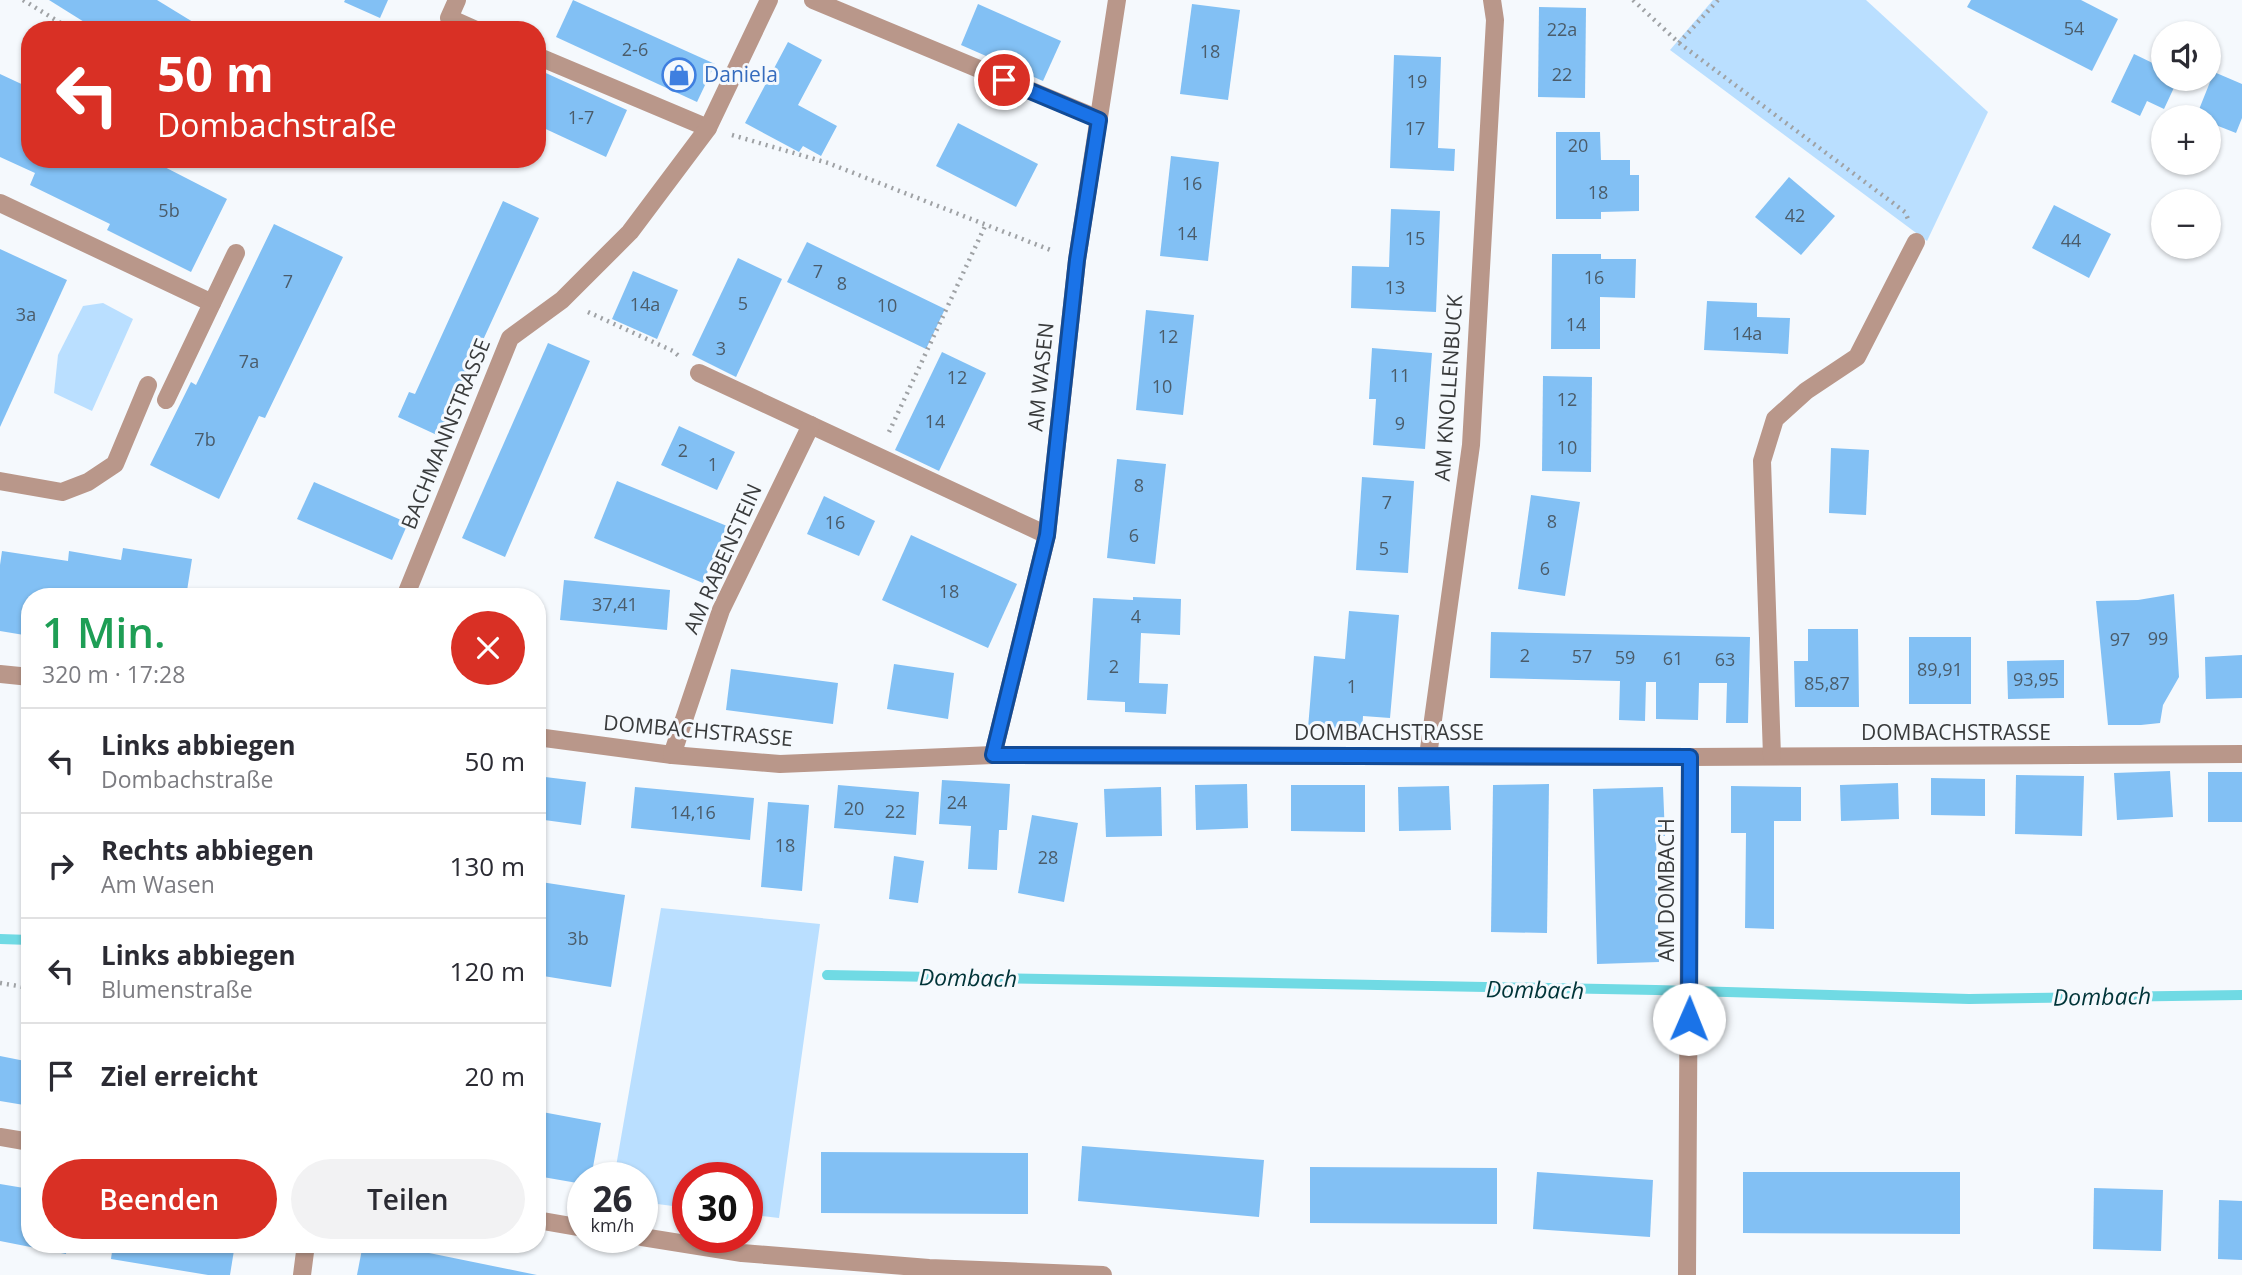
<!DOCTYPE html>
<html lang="de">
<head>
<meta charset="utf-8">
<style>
	:root { --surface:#fff; --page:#f2f2f3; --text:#2b2b33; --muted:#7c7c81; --line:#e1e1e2; --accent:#d93025 }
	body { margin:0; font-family:"Open Sans",sans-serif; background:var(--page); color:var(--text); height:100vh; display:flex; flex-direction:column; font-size:26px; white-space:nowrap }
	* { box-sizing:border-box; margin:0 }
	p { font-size:23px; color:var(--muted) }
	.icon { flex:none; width:38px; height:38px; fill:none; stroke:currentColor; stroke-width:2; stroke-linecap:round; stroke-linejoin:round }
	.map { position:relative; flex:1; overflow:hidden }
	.details { position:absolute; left:21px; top:588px; width:525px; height:665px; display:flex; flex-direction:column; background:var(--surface); border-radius:28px; box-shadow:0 2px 5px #0004 }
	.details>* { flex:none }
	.banner { position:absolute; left:21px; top:21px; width:525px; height:147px; border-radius:28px; box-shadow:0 2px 5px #0004; background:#d93025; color:#fff; overflow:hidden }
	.fabs { position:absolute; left:2151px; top:21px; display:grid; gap:14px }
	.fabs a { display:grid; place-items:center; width:70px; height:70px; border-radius:50%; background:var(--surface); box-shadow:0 2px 5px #0004; font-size:35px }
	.speed { position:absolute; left:567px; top:1162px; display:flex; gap:14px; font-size:35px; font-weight:700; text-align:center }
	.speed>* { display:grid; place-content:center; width:91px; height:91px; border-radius:50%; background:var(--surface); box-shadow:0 2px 5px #0004; line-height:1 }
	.speed small { font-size:18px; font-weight:400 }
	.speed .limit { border:10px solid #d22; background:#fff; color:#111 }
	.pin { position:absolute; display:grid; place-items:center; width:60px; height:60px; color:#fff; margin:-30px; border:4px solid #fff; border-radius:50%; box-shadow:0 2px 7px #0007 }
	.me { position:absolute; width:77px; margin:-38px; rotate:1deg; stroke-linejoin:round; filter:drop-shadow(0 0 5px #0008) }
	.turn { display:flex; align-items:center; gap:24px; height:147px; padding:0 21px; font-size:32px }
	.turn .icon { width:91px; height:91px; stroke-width:2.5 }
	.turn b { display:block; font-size:49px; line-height:60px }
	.round { display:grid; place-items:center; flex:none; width:74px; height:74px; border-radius:37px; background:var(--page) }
	.headline { display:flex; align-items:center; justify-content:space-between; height:119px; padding:0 21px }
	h1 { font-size:42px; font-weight:600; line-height:52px; color:#1e9e55 }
	.action { display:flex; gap:14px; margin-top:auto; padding:14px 21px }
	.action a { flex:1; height:80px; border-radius:42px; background:var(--accent); color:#fff; font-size:28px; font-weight:600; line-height:80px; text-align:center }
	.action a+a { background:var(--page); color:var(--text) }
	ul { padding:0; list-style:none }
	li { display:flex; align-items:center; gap:21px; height:105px; padding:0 21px; border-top:2px solid var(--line) }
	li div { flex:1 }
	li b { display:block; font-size:26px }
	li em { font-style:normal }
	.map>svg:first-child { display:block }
</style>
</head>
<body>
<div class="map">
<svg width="2242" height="1275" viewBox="0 0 2242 1275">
	<rect width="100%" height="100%" fill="#f5f9fd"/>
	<g fill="#badfff">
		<path d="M 1713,0 L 1866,0 L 1988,112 L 1927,241 L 1670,50 Z"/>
		<path d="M 103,303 L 133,319 L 92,411 L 54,393 L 58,355 L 83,306 Z"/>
		<path d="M 661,908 L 820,924 L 779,1218 L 747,1214 L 747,1178 L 688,1178 L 688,1208 L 642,1202 L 642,1178 L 614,1178 Z"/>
	</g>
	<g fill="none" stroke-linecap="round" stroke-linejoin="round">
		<g stroke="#70dae4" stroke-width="10">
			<path d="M 0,939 L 30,940"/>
			<path d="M 827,975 L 1656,990 L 1969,999 L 2242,995"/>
		</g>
	</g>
	<g fill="#82c0f4">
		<path d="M 49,0 L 157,0 L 206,30 L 97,30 Z"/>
		<path d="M 345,0 L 388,0 L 380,18 L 344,2 Z"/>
		<path d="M 573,0 L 715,64 L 697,102 L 556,37 Z"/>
		<path d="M 1971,0 L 2081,0 L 2118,19 L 2092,71 L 1967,7 Z"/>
		<path d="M 978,4 L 1061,41 L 1043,81 L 961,45 Z"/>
		<path d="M 1192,4 L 1240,10 L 1228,100 L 1180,94 Z"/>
		<path d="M 1539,7 L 1586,8 L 1585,98 L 1538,97 Z"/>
		<path d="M 788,42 L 822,60 L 798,105 L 837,126 L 821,156 L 803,146 L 799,152 L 745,123 Z"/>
		<path d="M 2134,54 L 2163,68 L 2163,79 L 2178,79 L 2164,109 L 2147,101 L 2140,116 L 2111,102 Z"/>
		<path d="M 1394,55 L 1441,57 L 1438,148 L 1455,149 L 1454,171 L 1390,168 Z"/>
		<path d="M 537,69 L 627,110 L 606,157 L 537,125 Z"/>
		<path d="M 2214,72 L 2242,84 L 2242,118 L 2236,133 L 2208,122 L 2208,117 L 2196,117 Z"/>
		<path d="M 0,74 L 30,88 L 30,159 L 149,159 L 227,199 L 191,272 L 107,230 L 110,224 L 30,185 L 35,173 L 0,157 Z"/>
		<path d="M 958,123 L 1038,164 L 1016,207 L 936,166 Z"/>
		<path d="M 1556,132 L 1600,132 L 1601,160 L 1630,160 L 1630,175 L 1639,175 L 1639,211 L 1601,212 L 1601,219 L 1556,219 Z"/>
		<path d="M 1171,156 L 1219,162 L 1208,261 L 1160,256 Z"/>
		<path d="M 1789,177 L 1835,216 L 1801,255 L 1755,217 Z"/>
		<path d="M 503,201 L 539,218 L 439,436 L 398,417 L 409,392 L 415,394 Z"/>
		<path d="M 2054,205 L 2111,234 L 2089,278 L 2032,248 Z"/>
		<path d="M 1391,209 L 1440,211 L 1436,312 L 1351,308 L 1352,266 L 1389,267 Z"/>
		<path d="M 274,224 L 343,257 L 265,418 L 259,416 L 219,499 L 150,465 L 191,382 L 196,385 Z"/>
		<path d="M 807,242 L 945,309 L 926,349 L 787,282 Z"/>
		<path d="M 0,249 L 67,280 L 0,427 Z"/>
		<path d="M 1552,254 L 1601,254 L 1601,259 L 1636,259 L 1635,298 L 1600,297 L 1600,349 L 1551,349 Z"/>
		<path d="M 738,258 L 782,279 L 736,377 L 692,355 Z"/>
		<path d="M 633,271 L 678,290 L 657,339 L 612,319 Z"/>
		<path d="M 1707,301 L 1757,303 L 1757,317 L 1790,318 L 1788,354 L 1704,350 Z"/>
		<path d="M 1146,310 L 1194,315 L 1183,415 L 1136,410 Z"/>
		<path d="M 548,343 L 590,361 L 505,557 L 462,538 Z"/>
		<path d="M 1372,348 L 1432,353 L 1425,449 L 1373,445 L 1376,399 L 1369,399 Z"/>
		<path d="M 942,352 L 986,373 L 939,471 L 895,450 Z"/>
		<path d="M 1543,376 L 1592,377 L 1591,472 L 1542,471 Z"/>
		<path d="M 679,426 L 735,452 L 717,490 L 661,465 Z"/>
		<path d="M 1831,448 L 1869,450 L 1866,515 L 1829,513 Z"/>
		<path d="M 1117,459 L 1166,464 L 1155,564 L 1107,558 Z"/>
		<path d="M 1362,477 L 1414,481 L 1408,573 L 1356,570 Z"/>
		<path d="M 617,481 L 727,526 L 703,583 L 594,538 Z"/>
		<path d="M 314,482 L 408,523 L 392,560 L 297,519 Z"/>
		<path d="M 1531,495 L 1580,502 L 1565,596 L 1518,589 Z"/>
		<path d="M 824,496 L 875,521 L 859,556 L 807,534 Z"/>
		<path d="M 911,535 L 1017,584 L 988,648 L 882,600 Z"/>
		<path d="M 123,548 L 192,559 L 186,597 L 30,597 L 30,636 L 0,631 L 0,565 L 2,551 L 68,561 L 69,551 L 121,560 Z"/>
		<path d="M 564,580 L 670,590 L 667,630 L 560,620 Z"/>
		<path d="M 2174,594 L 2179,677 L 2163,705 L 2160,723 L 2141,725 L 2108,725 L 2096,601 L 2138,600 Z"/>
		<path d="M 1133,597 L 1181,599 L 1180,635 L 1141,633 L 1139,683 L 1168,684 L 1166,714 L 1125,712 L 1125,702 L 1087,700 L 1093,598 L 1133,600 Z"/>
		<path d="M 1349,611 L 1399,615 L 1390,718 L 1363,716 L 1362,733 L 1308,728 L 1314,656 L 1345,659 Z"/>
		<path d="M 1808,629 L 1858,629 L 1859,707 L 1795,707 L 1794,661 L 1808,661 Z"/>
		<path d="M 1491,632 L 1750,637 L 1748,723 L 1726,723 L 1727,683 L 1699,683 L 1698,720 L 1656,719 L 1656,682 L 1646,682 L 1645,721 L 1619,720 L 1620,681 L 1490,678 Z"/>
		<rect x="1909" y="637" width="62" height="67"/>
		<path d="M 2242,655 L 2242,698 L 2206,699 L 2205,657 Z"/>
		<path d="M 2064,660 L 2064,698 L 2008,699 L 2007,661 Z"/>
		<path d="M 894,664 L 954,673 L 948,719 L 887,709 Z"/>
		<path d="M 731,669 L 838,683 L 833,724 L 726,710 Z"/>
		<path d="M 2170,771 L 2173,817 L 2117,820 L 2114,773 Z"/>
		<rect x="2208" y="772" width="34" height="50"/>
		<path d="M 2016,775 L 2084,776 L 2082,836 L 2015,834 Z"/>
		<path d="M 537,776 L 586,782 L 581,825 L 537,819 Z"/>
		<path d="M 1931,778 L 1985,779 L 1985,816 L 1931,815 Z"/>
		<path d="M 942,780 L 1010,784 L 1007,830 L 999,830 L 997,870 L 968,869 L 971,826 L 939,824 Z"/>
		<path d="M 1898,783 L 1899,819 L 1841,821 L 1840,785 Z"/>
		<path d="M 1247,784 L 1248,828 L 1196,830 L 1195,785 Z"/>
		<path d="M 1549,784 L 1547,933 L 1491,932 L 1493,785 Z"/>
		<path d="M 838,785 L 919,792 L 916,835 L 834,828 Z"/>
		<path d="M 1291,785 L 1365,785 L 1365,832 L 1291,831 Z"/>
		<path d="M 1449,786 L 1451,830 L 1399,831 L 1398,787 Z"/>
		<path d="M 1731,786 L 1801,787 L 1801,821 L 1774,821 L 1774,929 L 1745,928 L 1746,833 L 1731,833 Z"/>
		<path d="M 635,787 L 754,798 L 750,840 L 631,828 Z"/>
		<path d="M 1161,787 L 1162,836 L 1106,837 L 1104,789 Z"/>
		<path d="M 1663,787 L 1665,836 L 1656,836 L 1659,962 L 1597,964 L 1593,789 Z"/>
		<path d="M 768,802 L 809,805 L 802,891 L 761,887 Z"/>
		<path d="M 1032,815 L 1078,823 L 1064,902 L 1018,893 Z"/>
		<path d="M 894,856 L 924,861 L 918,903 L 889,899 Z"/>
		<path d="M 541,882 L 625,895 L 611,987 L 537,975 L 537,903 Z"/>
		<path d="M 0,1056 L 30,1062 L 30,1106 L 0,1101 Z"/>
		<path d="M 537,1111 L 601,1123 L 591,1178 L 583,1178 L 583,1184 L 537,1176 Z"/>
		<path d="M 1082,1146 L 1264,1160 L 1259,1217 L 1078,1201 Z"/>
		<path d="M 821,1152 L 1028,1153 L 1028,1214 L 821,1213 Z"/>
		<path d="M 1310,1167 L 1497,1168 L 1497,1224 L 1310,1223 Z"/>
		<path d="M 1537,1172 L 1653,1180 L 1650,1237 L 1533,1229 Z"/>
		<path d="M 1743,1172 L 1960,1172 L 1960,1234 L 1743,1233 Z"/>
		<path d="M 0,1184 L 30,1189 L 30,1244 L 67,1244 L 66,1254 L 0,1241 Z"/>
		<path d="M 2094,1188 L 2163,1190 L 2161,1251 L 2093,1249 Z"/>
		<path d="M 2219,1200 L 2242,1201 L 2242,1260 L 2218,1259 Z"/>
		<path d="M 113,1244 L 235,1244 L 230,1275 L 208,1275 L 111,1259 Z"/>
		<path d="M 363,1244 L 385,1244 L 537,1275 L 357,1275 Z"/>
	</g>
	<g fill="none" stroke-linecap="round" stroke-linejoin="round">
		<g stroke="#9fa2a5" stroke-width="4.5" stroke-dasharray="2 5" stroke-linecap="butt">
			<path d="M 23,0 L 72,30"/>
			<path d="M 1633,0 L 1679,43 L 1905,212 L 1908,219"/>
			<path d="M 1679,43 L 1718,0"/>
			<path d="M 732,135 L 828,163 L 1053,251"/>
			<path d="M 588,312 L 673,351 L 680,357"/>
			<path d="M 889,432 L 986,224"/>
			<path d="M 0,983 L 30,988"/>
		</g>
		<g stroke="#b9978a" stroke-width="18">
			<path d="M 457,0 L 449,18 L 476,30"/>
			<path d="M 813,0 L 1099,119"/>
			<path d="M 537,56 L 708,128"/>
			<path d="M 0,203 L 212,303"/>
			<path d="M 699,373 L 1047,535"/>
			<path d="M 166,400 L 236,253"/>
			<path d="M 0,481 L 62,492 L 88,482 L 115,464 L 148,385"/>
			<path d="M 405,597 L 510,338 L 562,300 L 630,232 L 708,128 L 769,0"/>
			<path d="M 0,674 L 30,677"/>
			<path d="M 537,737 L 672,755 L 780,764 L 993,755 L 1690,757 L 2242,754"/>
			<path d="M 672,755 L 721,610 L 811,425"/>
			<path d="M 993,755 L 1047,535 L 1077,260 L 1117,0"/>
			<path d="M 1428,756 L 1471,445 L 1495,20 L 1492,0"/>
			<path d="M 1772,756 L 1762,461 L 1775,419 L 1806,391 L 1857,357 L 1916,242"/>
			<path d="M 0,1137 L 30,1142"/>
			<path d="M 537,1220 L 583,1228"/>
			<path d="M 642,1237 L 742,1253 L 929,1268 L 1103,1275"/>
			<path d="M 302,1275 L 306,1244"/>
			<path d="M 1687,1275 L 1690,757"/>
		</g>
	</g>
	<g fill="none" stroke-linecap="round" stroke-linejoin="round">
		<defs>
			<path id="route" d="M 1004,80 L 1099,120 L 1077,260 L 1047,535 L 993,755 L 1690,757 L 1689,1019"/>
		</defs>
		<use href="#route" stroke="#114b97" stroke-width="18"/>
		<use href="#route" stroke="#1a73e8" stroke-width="12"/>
	</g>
	<defs>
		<symbol id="shop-ring" viewBox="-11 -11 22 22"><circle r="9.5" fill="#f5f9fd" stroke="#3f7fe0" stroke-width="1.5"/><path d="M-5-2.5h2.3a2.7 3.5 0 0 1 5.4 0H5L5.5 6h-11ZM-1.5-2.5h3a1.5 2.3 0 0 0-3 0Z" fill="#3f7fe0"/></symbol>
	</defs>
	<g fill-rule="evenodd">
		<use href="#shop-ring" x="660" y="56" width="38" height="38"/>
	</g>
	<g text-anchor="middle" stroke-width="6" stroke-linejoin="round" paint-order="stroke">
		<g font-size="18" fill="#4b5c6a">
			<text x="2074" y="35">54</text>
			<text x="1562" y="36">22a</text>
			<text x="635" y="56">2-6</text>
			<text x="1210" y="58">18</text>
			<text x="1562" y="81">22</text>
			<text x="1417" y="88">19</text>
			<text x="581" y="124">1-7</text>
			<text x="1415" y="135">17</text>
			<text x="1578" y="152">20</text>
			<text x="1192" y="190">16</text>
			<text x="1598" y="199">18</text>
			<text x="169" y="217">5b</text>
			<text x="1795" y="222">42</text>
			<text x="1187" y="240">14</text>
			<text x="1415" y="245">15</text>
			<text x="2071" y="247">44</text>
			<text x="818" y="278">7</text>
			<text x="1594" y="284">16</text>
			<text x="288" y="288">7</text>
			<text x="842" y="290">8</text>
			<text x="1395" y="294">13</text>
			<text x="743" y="310">5</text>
			<text x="645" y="311">14a</text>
			<text x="887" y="312">10</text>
			<text x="26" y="321">3a</text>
			<text x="1576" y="331">14</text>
			<text x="1747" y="340">14a</text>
			<text x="1168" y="343">12</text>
			<text x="721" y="355">3</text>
			<text x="249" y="368">7a</text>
			<text x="1400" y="382">11</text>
			<text x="957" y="384">12</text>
			<text x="1162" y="393">10</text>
			<text x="1567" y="406">12</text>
			<text x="935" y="428">14</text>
			<text x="1400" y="430">9</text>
			<text x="205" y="446">7b</text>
			<text x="1567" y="454">10</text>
			<text x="683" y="457">2</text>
			<text x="713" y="471">1</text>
			<text x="1139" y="492">8</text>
			<text x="1387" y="509">7</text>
			<text x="1552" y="528">8</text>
			<text x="835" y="529">16</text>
			<text x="1134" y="542">6</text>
			<text x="1384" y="555">5</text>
			<text x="1545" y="575">6</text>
			<text x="949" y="598">18</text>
			<text x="615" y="611">37,41</text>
			<text x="1136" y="623">4</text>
			<text x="2158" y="645">99</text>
			<text x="2120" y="646">97</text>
			<text x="1525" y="662">2</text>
			<text x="1582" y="663">57</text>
			<text x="1625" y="664">59</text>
			<text x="1673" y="665">61</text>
			<text x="1725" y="666">63</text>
			<text x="1114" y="673">2</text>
			<text x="1940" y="676">89,91</text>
			<text x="2036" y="686">93,95</text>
			<text x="1827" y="690">85,87</text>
			<text x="1352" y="693">1</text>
			<text x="957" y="809">24</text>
			<text x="854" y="815">20</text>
			<text x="895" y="818">22</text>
			<text x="693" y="819">14,16</text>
			<text x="785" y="852">18</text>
			<text x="1048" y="864">28</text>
			<text x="578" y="945">3b</text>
		</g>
		<g font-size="21" fill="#366cbe" stroke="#f5f9fd" text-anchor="start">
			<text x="704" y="82">Daniela</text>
		</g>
		<g font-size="21" fill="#393b3c" stroke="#f5f9fd">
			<text transform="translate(1041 377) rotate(-84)" y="7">AM WASEN</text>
			<text transform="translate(1449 388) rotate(-86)" y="7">AM KNOLLENBUCK</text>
			<text transform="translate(446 434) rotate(-68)" y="7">BACHMANNSTRASSE</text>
			<text transform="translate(723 559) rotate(-66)" y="7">AM RABENSTEIN</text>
			<text transform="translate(698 731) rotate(5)" y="7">DOMBACHSTRASSE</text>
			<text x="1389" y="740">DOMBACHSTRASSE</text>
			<text x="1956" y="740">DOMBACHSTRASSE</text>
			<text transform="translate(1667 890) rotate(-90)" y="7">AM DOMBACH</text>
		</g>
		<g font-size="23" font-style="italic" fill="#003438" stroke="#f5f9fd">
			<text transform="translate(968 978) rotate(1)" y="8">Dombach</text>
			<text transform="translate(1535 990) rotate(1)" y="8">Dombach</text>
			<text transform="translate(2102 997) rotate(-1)" y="8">Dombach</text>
		</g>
	</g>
</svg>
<div class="fabs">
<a><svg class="icon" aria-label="sound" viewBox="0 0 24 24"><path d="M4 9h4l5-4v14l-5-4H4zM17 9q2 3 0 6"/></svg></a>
<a>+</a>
<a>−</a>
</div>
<div class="speed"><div>26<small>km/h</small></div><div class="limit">30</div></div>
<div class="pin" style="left:1004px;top:80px;background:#d93025"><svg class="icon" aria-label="arrive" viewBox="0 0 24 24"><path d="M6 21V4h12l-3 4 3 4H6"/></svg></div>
<svg class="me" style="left:1689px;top:1019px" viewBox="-20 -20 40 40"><circle r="19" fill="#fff"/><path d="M0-13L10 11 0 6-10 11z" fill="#1a73e8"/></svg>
<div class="banner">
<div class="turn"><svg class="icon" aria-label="left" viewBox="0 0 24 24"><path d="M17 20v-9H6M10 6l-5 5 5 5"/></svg><div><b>50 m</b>Dombachstraße</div></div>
</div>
<section class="details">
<div class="headline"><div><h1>1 Min.</h1><p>320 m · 17:28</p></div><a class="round" style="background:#d93025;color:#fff"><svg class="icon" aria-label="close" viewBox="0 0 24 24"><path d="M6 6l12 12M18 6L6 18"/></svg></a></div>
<ul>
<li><svg class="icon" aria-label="left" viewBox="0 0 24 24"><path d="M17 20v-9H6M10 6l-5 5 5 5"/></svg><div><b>Links abbiegen</b><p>Dombachstraße</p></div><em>50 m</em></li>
<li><svg class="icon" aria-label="right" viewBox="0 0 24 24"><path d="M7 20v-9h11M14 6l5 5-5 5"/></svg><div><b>Rechts abbiegen</b><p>Am Wasen</p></div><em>130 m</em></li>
<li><svg class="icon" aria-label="left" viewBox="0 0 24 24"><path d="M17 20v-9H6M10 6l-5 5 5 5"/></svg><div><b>Links abbiegen</b><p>Blumenstraße</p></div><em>120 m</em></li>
<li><svg class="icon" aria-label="arrive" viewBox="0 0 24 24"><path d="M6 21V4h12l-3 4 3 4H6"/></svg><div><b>Ziel erreicht</b></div><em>20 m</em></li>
</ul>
<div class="action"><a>Beenden</a><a>Teilen</a></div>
</section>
</div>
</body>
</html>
